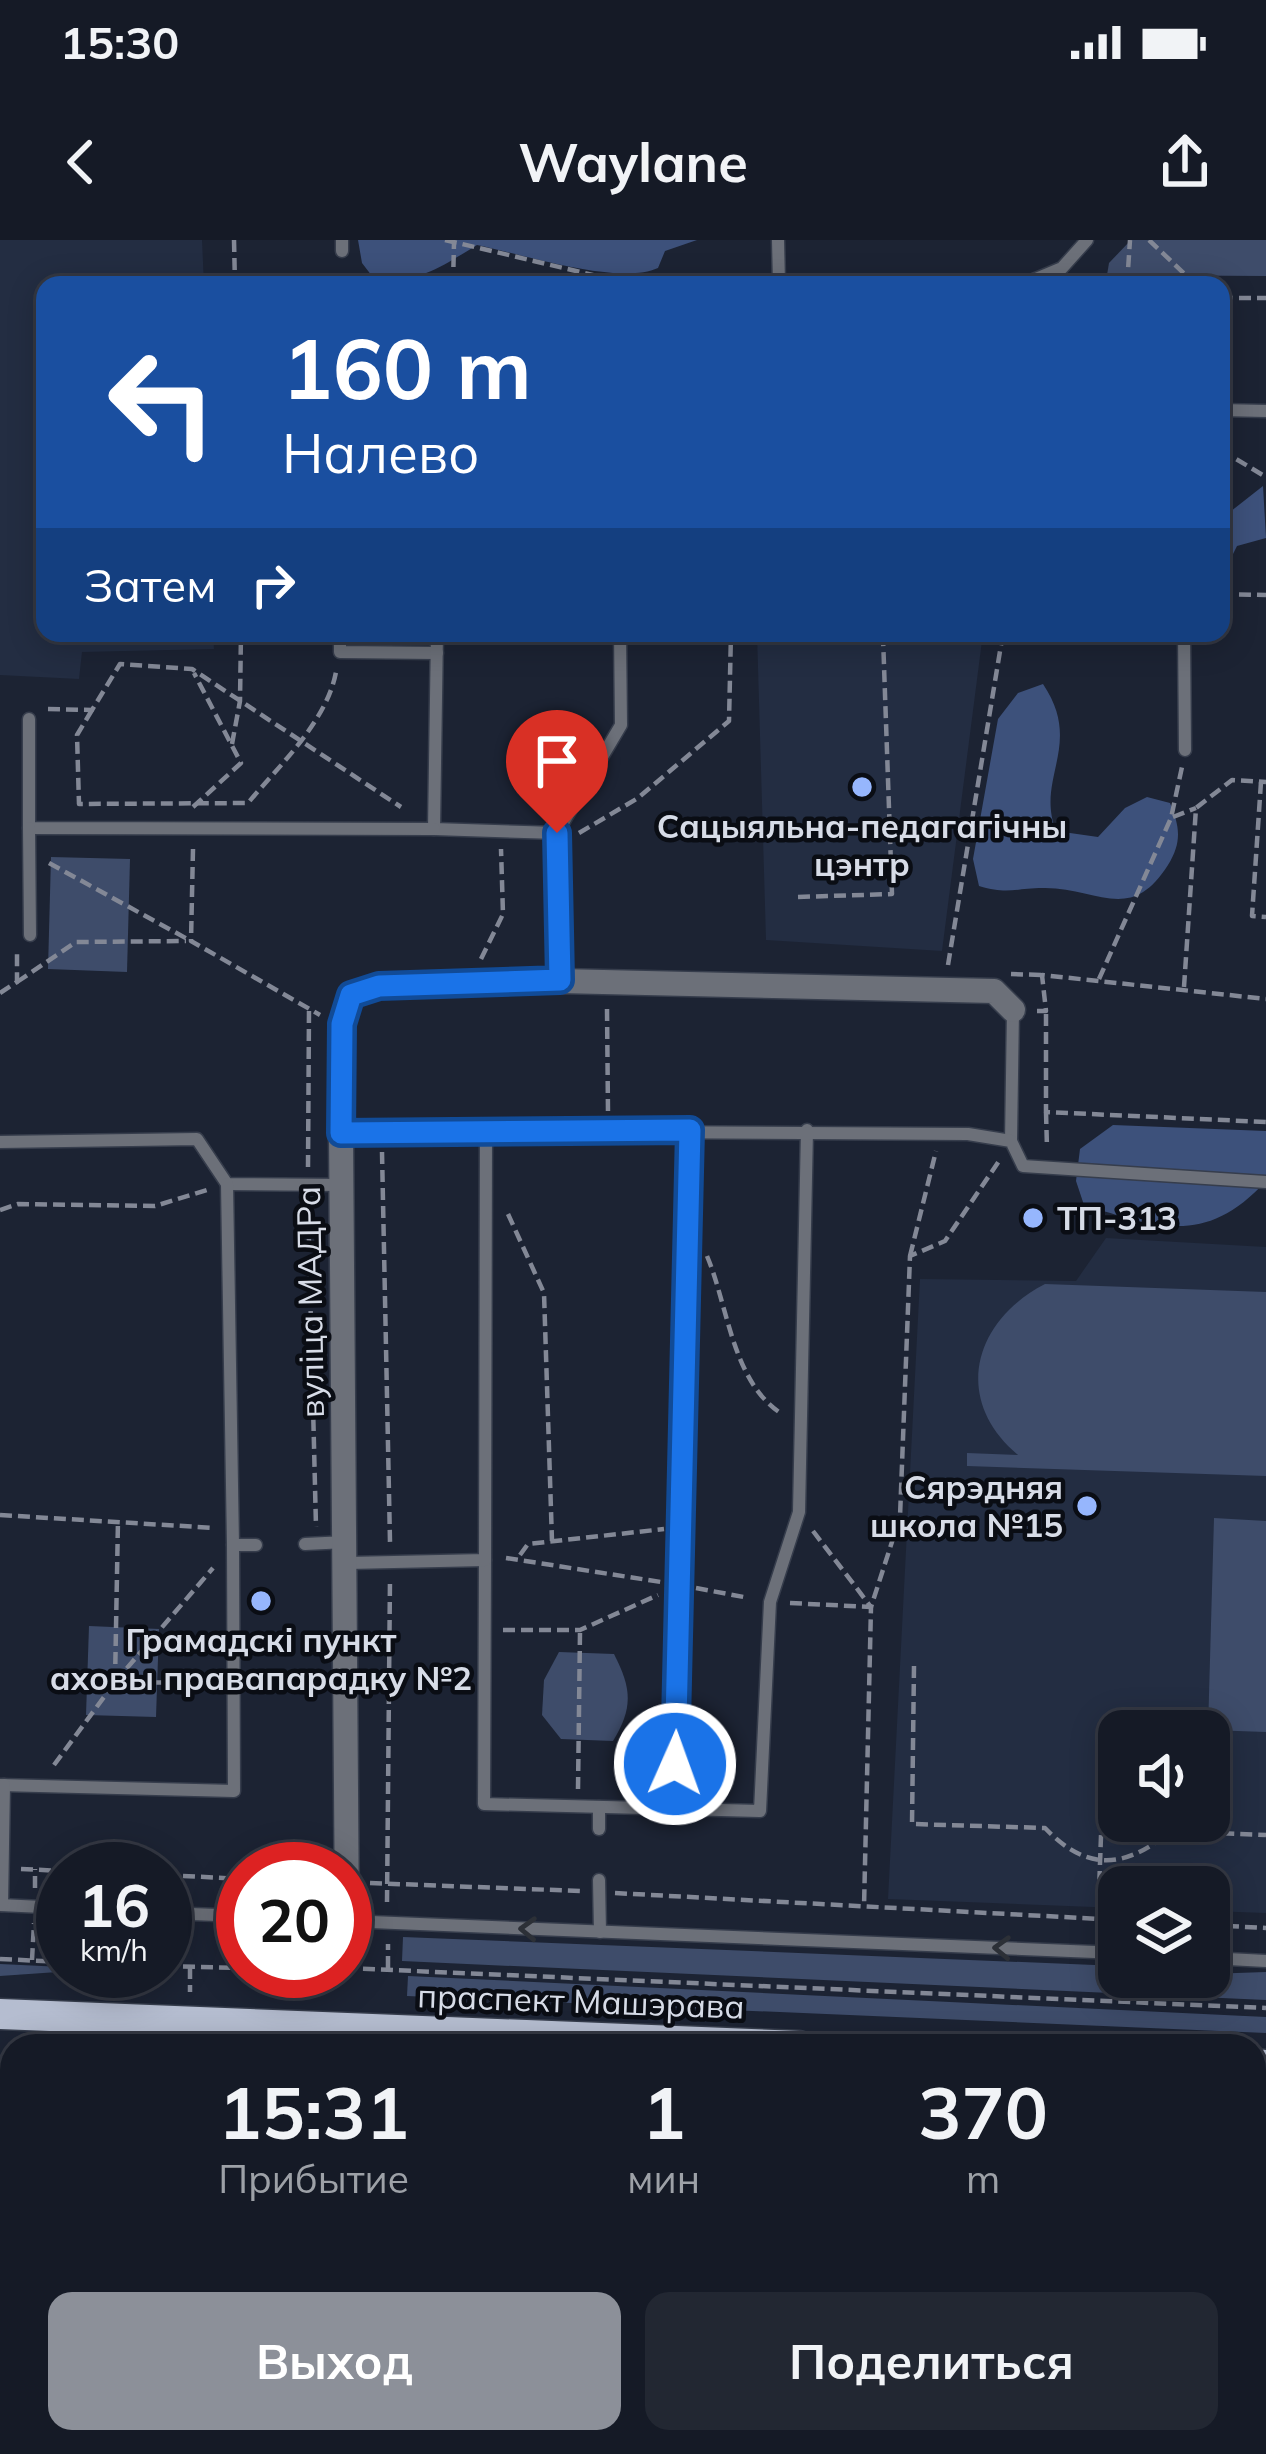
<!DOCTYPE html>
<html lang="ru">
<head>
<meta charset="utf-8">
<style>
	:root { --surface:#151a26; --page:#222732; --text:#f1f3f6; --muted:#9da1a7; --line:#343843; --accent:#8c9099 }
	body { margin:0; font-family:Mulish,sans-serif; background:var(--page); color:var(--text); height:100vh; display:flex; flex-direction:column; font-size:45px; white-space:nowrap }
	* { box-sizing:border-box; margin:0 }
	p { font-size:39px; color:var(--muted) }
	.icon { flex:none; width:66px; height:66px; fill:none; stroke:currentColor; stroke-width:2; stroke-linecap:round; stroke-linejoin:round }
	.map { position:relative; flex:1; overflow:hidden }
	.sheet { position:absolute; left:0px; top:1794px; width:1266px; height:420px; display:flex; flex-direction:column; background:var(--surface); border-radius:36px 36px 0 0; box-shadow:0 6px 30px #0003,0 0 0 3px var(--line) }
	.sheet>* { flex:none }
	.banner { position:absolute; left:36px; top:36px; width:1194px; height:366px; border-radius:24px; box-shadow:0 6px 30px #0003,0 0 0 3px var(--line); background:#1a4fa0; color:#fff; overflow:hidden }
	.fabs { position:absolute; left:1098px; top:1470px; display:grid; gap:24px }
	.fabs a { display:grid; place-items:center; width:132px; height:132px; border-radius:24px; background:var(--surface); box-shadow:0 6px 30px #0003,0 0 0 3px var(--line); font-size:60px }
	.speed { position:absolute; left:36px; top:1602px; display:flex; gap:24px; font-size:60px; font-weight:700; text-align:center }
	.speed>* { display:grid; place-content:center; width:156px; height:156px; border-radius:50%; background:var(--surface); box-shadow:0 6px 30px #0003,0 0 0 3px var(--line); line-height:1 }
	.speed small { font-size:30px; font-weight:400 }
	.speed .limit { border:18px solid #d22; background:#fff; color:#111 }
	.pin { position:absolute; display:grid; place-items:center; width:102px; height:102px; color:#fff; margin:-123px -51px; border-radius:50% 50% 50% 0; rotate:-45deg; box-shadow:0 0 12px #0007 }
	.pin .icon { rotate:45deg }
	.me { position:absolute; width:132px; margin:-66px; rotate:2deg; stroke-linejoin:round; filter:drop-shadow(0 0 9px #0008) }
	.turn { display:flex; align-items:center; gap:42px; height:252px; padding:0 48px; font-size:54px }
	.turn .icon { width:156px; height:156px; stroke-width:2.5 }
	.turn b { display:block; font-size:84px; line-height:102px }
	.then { display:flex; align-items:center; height:114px; padding:0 48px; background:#0003; gap:24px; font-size:45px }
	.eta { display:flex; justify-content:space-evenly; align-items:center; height:204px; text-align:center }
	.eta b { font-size:72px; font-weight:700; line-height:84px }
	.primary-button { display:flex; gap:24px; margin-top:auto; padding:24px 48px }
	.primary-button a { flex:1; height:138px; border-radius:24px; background:var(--accent); color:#fff; font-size:48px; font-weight:700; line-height:138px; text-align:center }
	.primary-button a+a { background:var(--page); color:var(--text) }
	.status { display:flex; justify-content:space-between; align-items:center; height:84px; padding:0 60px; background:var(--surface); direction:ltr }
	.status svg { height:33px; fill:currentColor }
	header { display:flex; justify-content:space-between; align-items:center; height:156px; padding:0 48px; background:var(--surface); font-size:54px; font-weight:700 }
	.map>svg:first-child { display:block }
</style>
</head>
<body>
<div class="status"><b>15:30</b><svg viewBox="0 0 49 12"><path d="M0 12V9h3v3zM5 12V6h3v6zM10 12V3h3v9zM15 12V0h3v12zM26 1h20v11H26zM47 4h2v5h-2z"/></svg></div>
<header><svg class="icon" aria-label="back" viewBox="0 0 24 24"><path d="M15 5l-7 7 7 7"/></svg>Waylane<svg class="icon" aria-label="share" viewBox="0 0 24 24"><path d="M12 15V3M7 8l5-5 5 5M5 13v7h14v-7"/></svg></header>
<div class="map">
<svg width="1266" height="2214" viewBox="0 0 1266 2214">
	<rect width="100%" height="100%" fill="#1c2333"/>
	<g fill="#232d42" fill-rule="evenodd">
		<path d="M 0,0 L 202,0 L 204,45 L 45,45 L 45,393 L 213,393 L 214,409 L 82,412 L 79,439 L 0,435 Z"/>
		<path d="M 757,393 L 983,393 L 942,711 L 766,700 Z"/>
		<path d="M 1106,998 L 1266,1007 L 1266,1673 L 1209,1671 L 1209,1647 L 1119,1647 L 1119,1668 L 888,1659 L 920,1039 L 1076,1041 ZM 1119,1491 L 1209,1491 L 1209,1581 L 1119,1581 Z"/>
		<path d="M 706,2202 L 1119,2202 L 1118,2214 L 705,2214 Z"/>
	</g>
	<g fill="#3e4c6a">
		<path d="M 1131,0 L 1266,0 L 1266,36 L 1107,35 L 1109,23 Z"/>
		<path d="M 51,617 L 130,619 L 127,732 L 48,729 Z"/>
		<path d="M 1045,1044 L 1266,1052 L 1266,1236 L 967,1226 L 967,1213 L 1018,1215 C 952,1160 973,1081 1045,1044 Z"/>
		<path d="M 1214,1278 L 1266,1281 L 1266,1492 L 1208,1490 Z"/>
		<path d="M 89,1386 L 159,1389 L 156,1477 L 86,1475 Z"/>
		<path d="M 559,1412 L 614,1414 C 632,1449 633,1468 613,1501 L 561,1499 L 542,1475 L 544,1440 Z"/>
		<path d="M 403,1697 L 1119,1726 L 1119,1737 L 1266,1732 L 1266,1760 L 402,1721 Z"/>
		<path d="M 0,1724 L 63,1727 L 72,1731 L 0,1736 Z"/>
		<path d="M 408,1736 L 1266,1777 L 1266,1793 L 407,1756 Z"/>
		<path d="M 0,2165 L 12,2166 L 12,2202 L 59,2202 L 59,2214 L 0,2214 Z"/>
	</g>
	<g fill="#3d517b">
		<path d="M 358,0 L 697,0 L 665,11 L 658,28 C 618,46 522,14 477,5 C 441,27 419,43 375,40 L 362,23 Z"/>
		<path d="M 1263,246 L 1266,298 L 1237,306 L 1221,338 L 1221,279 Z"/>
		<path d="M 1043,444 C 1084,505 1035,538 1056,591 L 1098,597 L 1125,568 L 1147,557 L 1170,563 C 1180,587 1182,602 1168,625 C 1130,685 1097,647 1043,648 C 1014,648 1009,655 979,646 L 973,619 L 998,479 L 1018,453 Z"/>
		<path d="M 1113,885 L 1266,891 L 1266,941 C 1207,1005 1161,989 1084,965 L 1076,941 L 1080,909 Z"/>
		<path d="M 12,1921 L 12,2065 L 0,2065 L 0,1923 Z"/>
		<path d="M 215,2202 L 501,2202 L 512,2214 L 220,2214 Z"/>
	</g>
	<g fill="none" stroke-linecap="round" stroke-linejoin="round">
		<defs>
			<g id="service">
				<path d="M 342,0 L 342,11"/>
				<path d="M 778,0 L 779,43"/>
				<path d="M 627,45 L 1031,41 L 1062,28 L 1087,0"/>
				<path d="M 1221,170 L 1266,171"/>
				<path d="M 340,393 L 340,412 L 437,413"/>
				<path d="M 437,393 L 434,589 L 557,593"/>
				<path d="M 1184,393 L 1185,510"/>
				<path d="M 29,479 L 29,588 L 434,589"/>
				<path d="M 29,588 L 30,695"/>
				<path d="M 560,740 L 557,593 L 621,485 L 620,393"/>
				<path d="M 341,893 L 486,891"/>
				<path d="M 1011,901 L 1013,770"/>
				<path d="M 0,902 L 197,899 L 227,944 L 341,945"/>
				<path d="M 227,944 L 233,1305"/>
				<path d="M 305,1304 L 346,1302"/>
				<path d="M 485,1320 L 484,1564 L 760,1571 L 770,1362 L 799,1272 L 807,890"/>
				<path d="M 348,1323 L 485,1320 L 486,891 L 968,894 L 1011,901 L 1023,926 L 1266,942"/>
				<path d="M 0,1545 L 234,1551 L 233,1305 L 256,1305"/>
				<path d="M 674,1568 L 690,890"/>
				<path d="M 599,1589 L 599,1567"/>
				<path d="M 599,1640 L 600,1692"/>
				<path d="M 0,1665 L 63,1668"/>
				<path d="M 2,1665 L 4,1545"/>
				<path d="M 165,1673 L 243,1676"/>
				<path d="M 347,1681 L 1119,1713"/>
				<path d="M 1209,1718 L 1266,1721"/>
				<path d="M 0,1885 L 12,1886"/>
				<path d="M 1254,1937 L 1266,1938"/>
				<path d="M 0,2154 L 12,2155"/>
				<path d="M 526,2214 L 527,2202"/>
			</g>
			<g id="minor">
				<path d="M 347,1681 L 341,893 L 342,785 L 351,755 L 379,746 L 560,741 L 994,751 L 1013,770"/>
				<path d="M 650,2214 L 650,2202"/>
			</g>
			<g id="primary">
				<path d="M 0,1774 L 799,1806"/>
				<path d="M 1254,1824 L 1266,1825"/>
			</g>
		</defs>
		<use href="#service" stroke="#363d4c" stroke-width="15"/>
		<use href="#minor" stroke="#363d4c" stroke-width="27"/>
		<use href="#primary" stroke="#363d4c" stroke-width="33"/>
		<g stroke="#838896" stroke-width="4.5" stroke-dasharray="12 6" stroke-linecap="butt">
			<path d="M 234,0 L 235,45"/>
			<path d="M 445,0 L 610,39"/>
			<path d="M 1149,0 L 1196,45"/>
			<path d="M 453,45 L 454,3"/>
			<path d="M 1127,45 L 1130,0"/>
			<path d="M 1221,58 L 1266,58"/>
			<path d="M 1221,210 L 1266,237"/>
			<path d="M 1221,354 L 1266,355"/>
			<path d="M 48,469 L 92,470 L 120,424 L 192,429 L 401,567"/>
			<path d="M 92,470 L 77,495 L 79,564 L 248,563 C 279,526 327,481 336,432"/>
			<path d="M 232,504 L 240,461 L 241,393"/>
			<path d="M 1261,542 L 1252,676 L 1266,677"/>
			<path d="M 193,567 L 241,523 L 194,433"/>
			<path d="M 1173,577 L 1196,568"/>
			<path d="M 579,593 L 638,558 L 729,481 L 731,393"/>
			<path d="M 193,609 L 191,701 L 320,775"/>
			<path d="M 49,623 L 191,701"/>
			<path d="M 798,657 L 892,654 L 883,397 L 818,396"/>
			<path d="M 481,719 L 503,674 L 501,609"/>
			<path d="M 948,725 L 1003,393"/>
			<path d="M 1011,734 L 1042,735"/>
			<path d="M 1099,739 L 1171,578 L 1182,527"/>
			<path d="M 17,742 L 76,702 L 186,701"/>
			<path d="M 1184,747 L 1196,568 L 1232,540 L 1266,542"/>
			<path d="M 0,753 L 17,742 L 17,712"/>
			<path d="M 607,769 L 608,872"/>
			<path d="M 1037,771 L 1046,771 L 1042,735 L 1266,759"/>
			<path d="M 1046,774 L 1046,872 L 1266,882"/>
			<path d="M 1046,872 L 1047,908"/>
			<path d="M 382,912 L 390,1302"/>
			<path d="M 308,927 L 309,769"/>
			<path d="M 308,963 L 316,1287"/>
			<path d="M 0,970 L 18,964 L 155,966 L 207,950"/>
			<path d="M 508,974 L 544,1053 L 552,1301"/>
			<path d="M 707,1016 C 728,1066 732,1139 779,1172"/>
			<path d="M 910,1016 L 936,911"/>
			<path d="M 0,1275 L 215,1288"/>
			<path d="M 813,1291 L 871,1367 L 864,1667"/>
			<path d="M 520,1315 L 528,1304 L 664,1289"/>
			<path d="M 506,1318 L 661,1342"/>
			<path d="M 696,1348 L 749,1358"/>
			<path d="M 790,1363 L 871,1367 L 900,1277 L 910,1016 L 945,1001 L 999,921"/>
			<path d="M 503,1390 L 580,1390 L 658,1355"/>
			<path d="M 914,1426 L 912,1584 L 1045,1588 C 1088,1633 1126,1628 1171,1591 L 1266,1595"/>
			<path d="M 115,1442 L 213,1328"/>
			<path d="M 115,1442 L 118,1280"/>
			<path d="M 54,1525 L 115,1442 L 216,1443"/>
			<path d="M 578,1549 L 580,1392"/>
			<path d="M 21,1629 L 63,1631"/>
			<path d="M 165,1635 L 243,1639"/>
			<path d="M 370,1643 L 580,1651"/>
			<path d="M 35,1648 L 35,1629"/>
			<path d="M 615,1653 L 1119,1680"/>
			<path d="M 387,1662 L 390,1338"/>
			<path d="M 1098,1679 L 1102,1568"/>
			<path d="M 1209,1685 L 1266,1688"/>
			<path d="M 0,1719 L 63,1722"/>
			<path d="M 32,1720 L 34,1683"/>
			<path d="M 165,1726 L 243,1728"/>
			<path d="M 190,1727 L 190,1752"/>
			<path d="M 345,1728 L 1266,1768"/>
			<path d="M 388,1728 L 388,1704"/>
			<path d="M 0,1832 L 12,1832"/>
			<path d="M 1254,1885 L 1266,1885"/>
			<path d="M 1254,1967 L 1266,1968"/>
			<path d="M 0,1998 L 12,1992"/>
			<path d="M 0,2005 L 12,2011"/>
			<path d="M 1254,2014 L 1266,2025"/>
			<path d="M 1254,2098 L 1266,2086"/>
			<path d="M 1254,2144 L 1266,2143"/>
			<path d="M 0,2195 L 12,2195"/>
			<path d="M 235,2202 L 244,2214"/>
			<path d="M 1141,2202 L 1142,2214"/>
			<path d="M 446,2214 L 448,2202"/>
			<path d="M 619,2214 L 619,2202"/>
			<path d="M 874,2214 L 875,2202"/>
		</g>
		<use href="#service" stroke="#6c7079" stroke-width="12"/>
		<use href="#minor" stroke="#6c7079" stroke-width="24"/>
		<use href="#primary" stroke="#b5bdd0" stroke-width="30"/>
	</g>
	<defs><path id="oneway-chevron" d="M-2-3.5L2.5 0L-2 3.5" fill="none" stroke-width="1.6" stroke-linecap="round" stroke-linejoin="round" transform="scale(3)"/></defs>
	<g stroke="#2c3037">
		<use href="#oneway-chevron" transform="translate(528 1689) rotate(-178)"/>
		<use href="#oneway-chevron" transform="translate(1002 1708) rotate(-178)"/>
	</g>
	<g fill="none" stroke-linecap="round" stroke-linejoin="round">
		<defs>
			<path id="route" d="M 557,593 L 560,740 L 379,746 L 351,755 L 342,784 L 341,893 L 690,890 L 675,1524"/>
		</defs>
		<use href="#route" stroke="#114b97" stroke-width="30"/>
		<use href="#route" stroke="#1a73e8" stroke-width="21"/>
	</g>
	<g fill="#96b6fd" stroke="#0a0d14" stroke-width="4.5">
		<circle cx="862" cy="547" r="12"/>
		<circle cx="1033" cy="978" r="12"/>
		<circle cx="1087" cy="1266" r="12"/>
		<circle cx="261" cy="1361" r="12"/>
	</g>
	<g text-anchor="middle" stroke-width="9" stroke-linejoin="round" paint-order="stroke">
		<g font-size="33" font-weight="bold" fill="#d7dce7" stroke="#0a0d14">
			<text x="862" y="598">Сацыяльна-педагагічны<tspan x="862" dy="38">цэнтр</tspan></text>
			<text x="1057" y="990" text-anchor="start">ТП-313</text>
			<text x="1063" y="1259" text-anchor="end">Сярэдняя<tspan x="1063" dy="38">школа №15</tspan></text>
			<text x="261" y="1412">Грамадскі пункт<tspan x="261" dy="38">аховы правапарадку №2</tspan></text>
		</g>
		<g font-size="33" fill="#d7dce7" stroke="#0a0d14">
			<text transform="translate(310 1062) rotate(-91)" y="12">вуліца МАДРа</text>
			<text transform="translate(581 1761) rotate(2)" y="12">праспект Машэрава</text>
		</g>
	</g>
</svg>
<div class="fabs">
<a><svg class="icon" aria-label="sound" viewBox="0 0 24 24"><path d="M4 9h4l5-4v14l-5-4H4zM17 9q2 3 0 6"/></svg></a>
<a><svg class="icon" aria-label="layers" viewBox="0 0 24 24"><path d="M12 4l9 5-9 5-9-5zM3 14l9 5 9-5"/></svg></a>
</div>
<div class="speed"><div>16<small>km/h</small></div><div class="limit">20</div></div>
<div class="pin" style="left:557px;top:593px;background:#d93025"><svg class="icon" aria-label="arrive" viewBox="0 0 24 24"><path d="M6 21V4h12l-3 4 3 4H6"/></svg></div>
<svg class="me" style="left:675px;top:1524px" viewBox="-20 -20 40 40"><circle r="17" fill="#1a73e8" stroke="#fff" stroke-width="3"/><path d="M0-11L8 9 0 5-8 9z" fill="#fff"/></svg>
<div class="banner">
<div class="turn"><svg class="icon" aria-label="left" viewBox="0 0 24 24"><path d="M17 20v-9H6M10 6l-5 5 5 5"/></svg><div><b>160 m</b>Налево</div></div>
<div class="then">Затем<svg class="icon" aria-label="right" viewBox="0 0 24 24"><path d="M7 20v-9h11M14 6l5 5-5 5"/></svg></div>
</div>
<section class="sheet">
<div class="eta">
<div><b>15:31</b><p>Прибытие</p></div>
<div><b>1</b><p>мин</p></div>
<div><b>370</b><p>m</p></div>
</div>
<div class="primary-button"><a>Выход</a><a>Поделиться</a></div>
</section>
</div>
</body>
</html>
